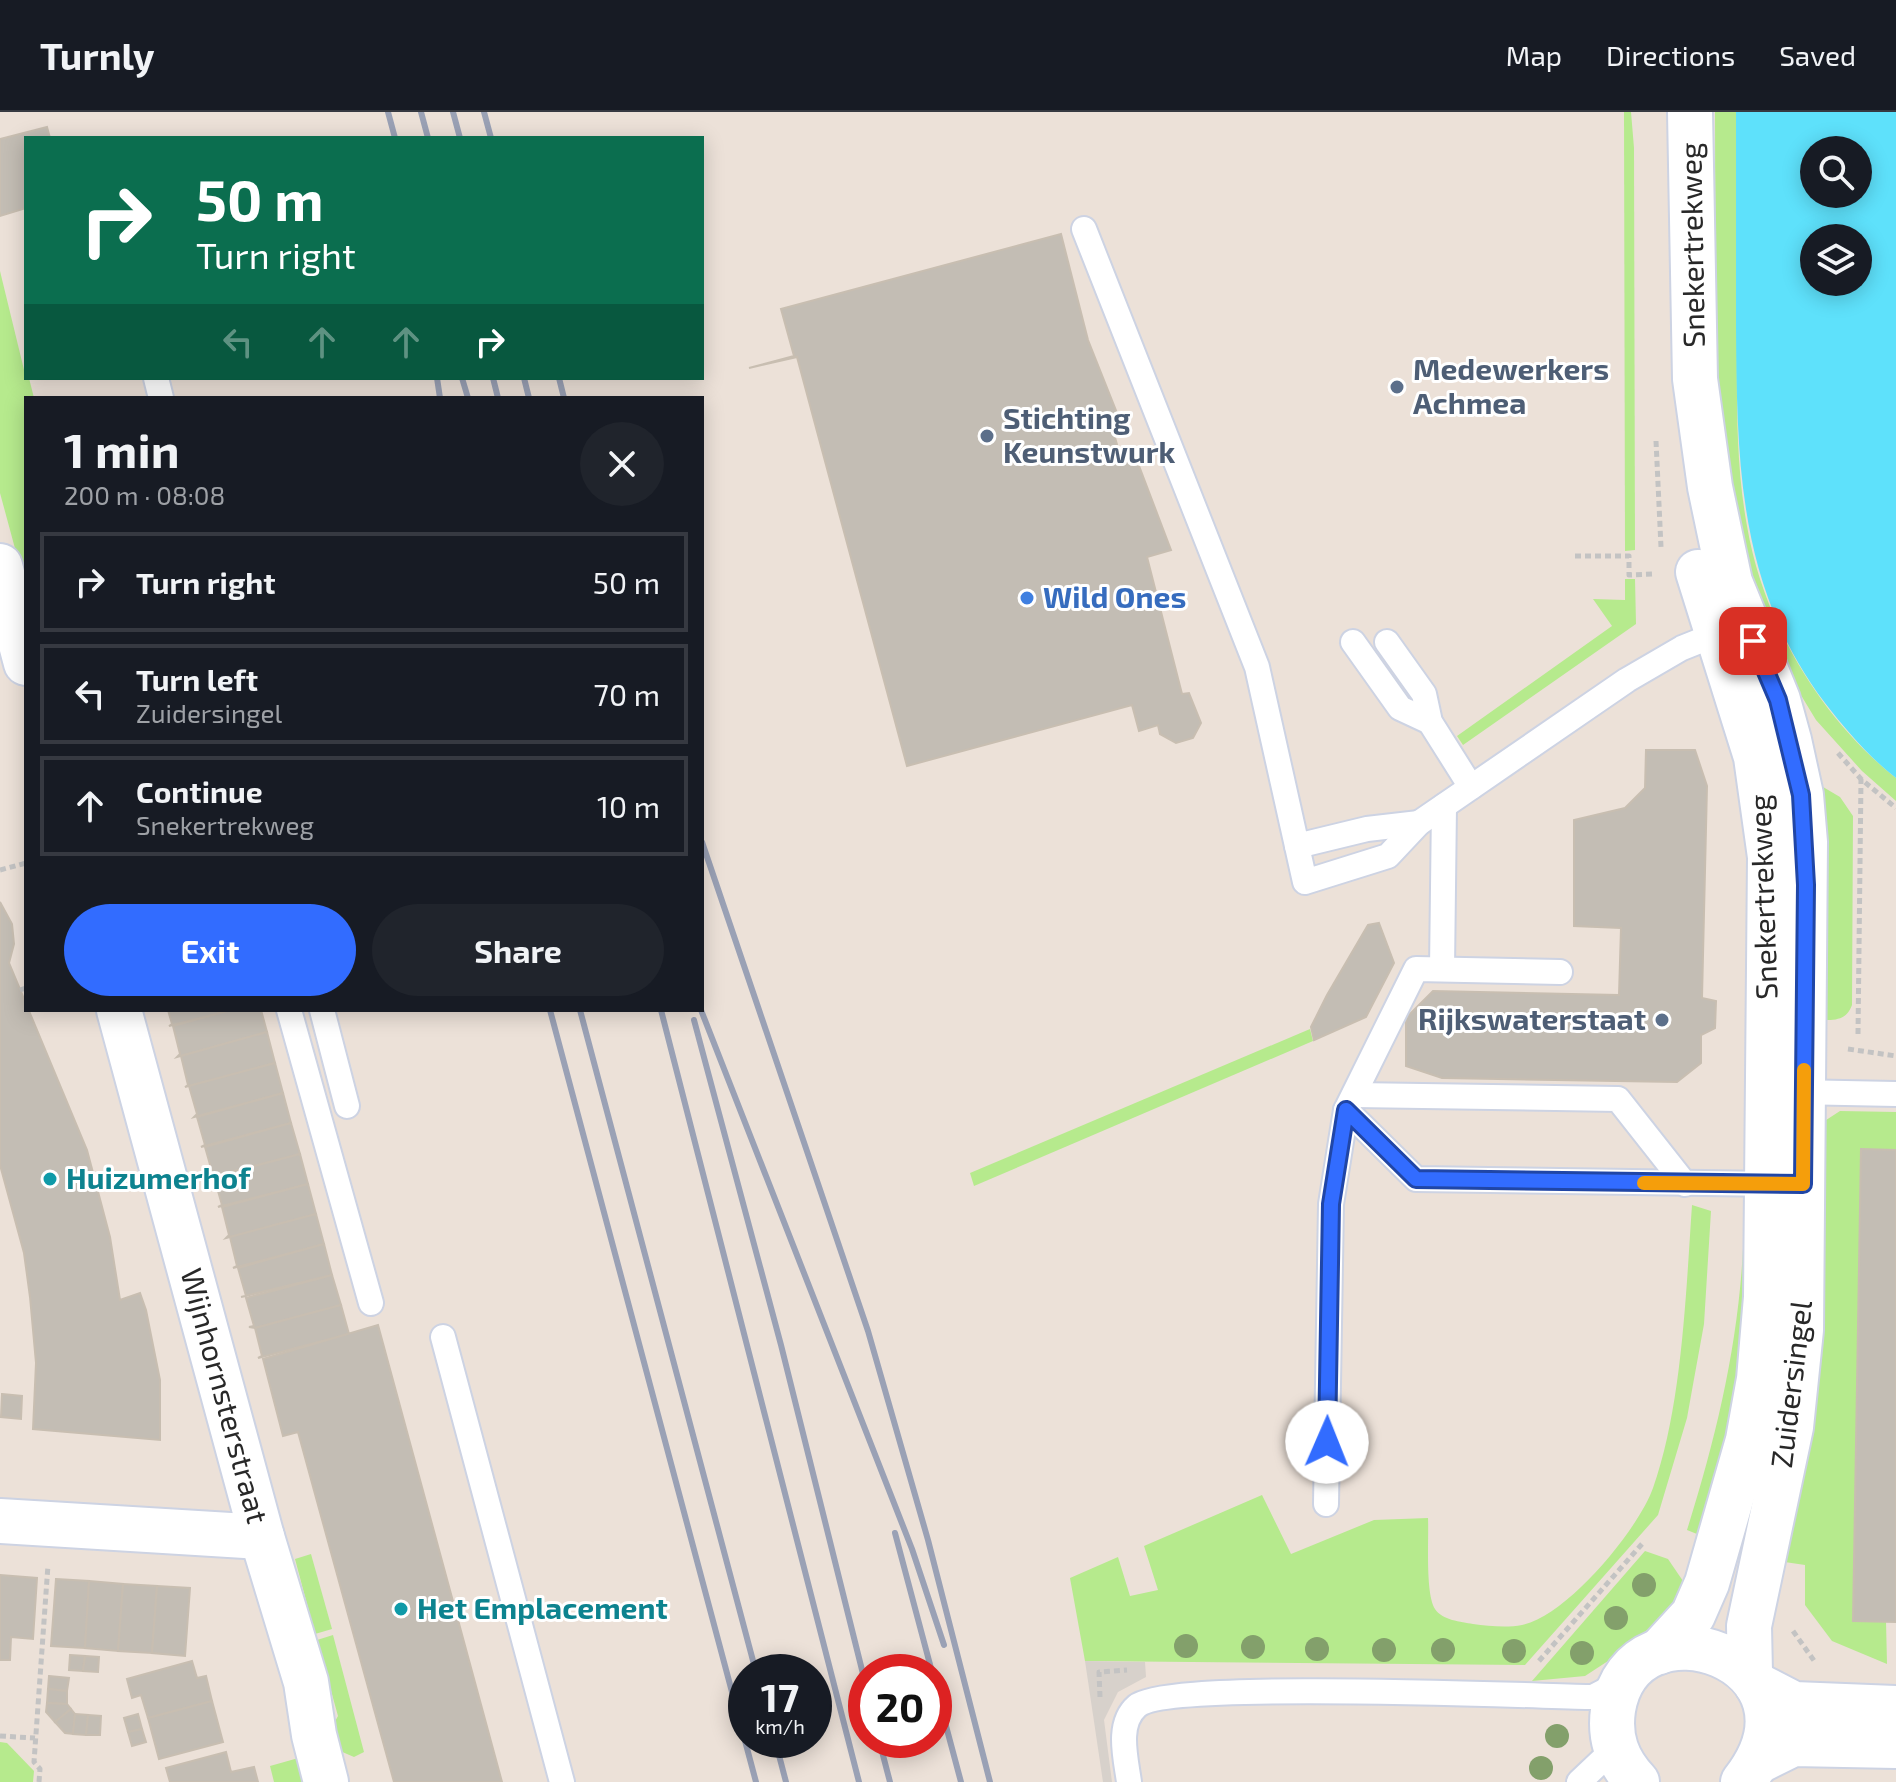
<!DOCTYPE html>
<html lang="en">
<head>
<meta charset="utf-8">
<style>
	:root { --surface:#171b24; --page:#20242c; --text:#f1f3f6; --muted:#9ea1a6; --line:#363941; --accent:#326cff }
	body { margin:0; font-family:"Exo 2",sans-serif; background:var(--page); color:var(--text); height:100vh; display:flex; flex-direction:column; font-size:30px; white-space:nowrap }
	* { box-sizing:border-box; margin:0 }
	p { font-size:26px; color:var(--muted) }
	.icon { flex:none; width:44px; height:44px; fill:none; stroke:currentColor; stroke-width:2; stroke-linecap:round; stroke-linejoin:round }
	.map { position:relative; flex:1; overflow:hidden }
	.drawer { position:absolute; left:24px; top:284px; width:680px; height:616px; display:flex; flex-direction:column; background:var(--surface); border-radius:0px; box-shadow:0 4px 20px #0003 }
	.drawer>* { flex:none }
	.guide { position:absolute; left:24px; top:24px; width:680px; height:244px; border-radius:0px; box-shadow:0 4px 20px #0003; background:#0b6e4f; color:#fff; overflow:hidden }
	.tools { position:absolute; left:1800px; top:24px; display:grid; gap:16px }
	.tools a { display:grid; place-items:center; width:72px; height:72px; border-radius:50%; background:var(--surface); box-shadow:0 4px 20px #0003; font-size:40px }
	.speed { position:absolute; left:728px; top:1542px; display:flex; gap:16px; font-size:40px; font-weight:700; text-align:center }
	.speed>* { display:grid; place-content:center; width:104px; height:104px; border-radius:50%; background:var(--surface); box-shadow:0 4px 20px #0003; line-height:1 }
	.speed small { font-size:20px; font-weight:400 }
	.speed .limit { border:12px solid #d22; background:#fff; color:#111 }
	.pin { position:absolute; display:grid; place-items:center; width:68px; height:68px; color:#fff; margin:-34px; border-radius:16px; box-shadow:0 4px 12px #0006 }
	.me { position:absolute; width:88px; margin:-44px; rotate:1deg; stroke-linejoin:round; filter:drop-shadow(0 0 6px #0008) }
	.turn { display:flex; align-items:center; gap:28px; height:168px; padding:0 40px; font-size:36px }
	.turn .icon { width:104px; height:104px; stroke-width:2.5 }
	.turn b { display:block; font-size:56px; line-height:68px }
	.lanes { display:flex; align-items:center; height:76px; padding:0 40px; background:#0003; justify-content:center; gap:40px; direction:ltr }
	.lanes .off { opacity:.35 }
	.round { display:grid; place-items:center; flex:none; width:84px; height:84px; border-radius:42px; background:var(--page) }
	.head { display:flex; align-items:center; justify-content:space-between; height:136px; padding:0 40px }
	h1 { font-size:48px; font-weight:700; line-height:60px }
	.action { display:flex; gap:16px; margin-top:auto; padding:16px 40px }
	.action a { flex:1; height:92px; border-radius:48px; background:var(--accent); color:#fff; font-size:32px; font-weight:700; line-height:92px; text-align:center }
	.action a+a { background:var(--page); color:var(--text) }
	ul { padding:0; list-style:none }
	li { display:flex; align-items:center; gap:24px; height:100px; margin:0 16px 12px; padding:0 24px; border:4px solid var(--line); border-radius:0px }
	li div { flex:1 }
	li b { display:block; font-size:30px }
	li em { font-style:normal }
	header { display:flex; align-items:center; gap:48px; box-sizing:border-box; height:112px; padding:0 40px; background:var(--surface); border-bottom:2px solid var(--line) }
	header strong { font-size:38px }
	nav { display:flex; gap:44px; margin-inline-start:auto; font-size:28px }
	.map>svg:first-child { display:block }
</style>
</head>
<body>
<header>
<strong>Turnly</strong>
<nav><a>Map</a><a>Directions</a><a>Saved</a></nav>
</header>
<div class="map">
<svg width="1896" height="1670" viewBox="0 0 1896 1670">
	<rect width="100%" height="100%" fill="#ece1d8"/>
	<g fill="#b6ea8d">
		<path d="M 1624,0 L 1631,0 L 1634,36 L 1635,438 L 1625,439 Z"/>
		<path d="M 1715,0 L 1736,0 C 1736,71 1737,142 1737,213 C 1737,280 1735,348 1747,414 C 1763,509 1820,606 1896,666 L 1896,689 L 1862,659 L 1816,608 L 1753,504 L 1716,334 Z"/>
		<path d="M 0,159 L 26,266 L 29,266 L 34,286 L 26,286 L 26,477 L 0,381 Z"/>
		<path d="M 1625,467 L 1635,467 L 1636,512 L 1463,633 L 1457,624 L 1612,514 L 1593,487 L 1625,488 Z"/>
		<path d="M 1818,672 L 1840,685 L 1853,704 L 1852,893 C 1846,910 1832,908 1817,908 Z"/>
		<path d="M 1310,917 L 1313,929 L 974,1074 L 970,1061 Z"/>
		<path d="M 1840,999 L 1896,1000 L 1896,1038 L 1861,1038 L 1853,1509 L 1886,1509 L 1887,1552 L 1832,1529 L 1805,1493 L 1805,1453 L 1778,1449 L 1820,1012 Z"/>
		<path d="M 1692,1093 L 1711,1099 L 1704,1212 L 1694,1267 L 1687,1306 L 1658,1403 L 1525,1553 L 1085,1549 L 1070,1466 L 1118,1445 L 1130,1484 L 1158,1478 L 1144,1434 L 1262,1383 L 1291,1442 L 1374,1408 L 1428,1406 C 1429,1426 1425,1481 1435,1497 C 1442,1508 1461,1510 1473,1512 C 1488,1514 1507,1516 1522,1513 C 1567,1504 1638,1418 1653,1376 C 1682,1295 1686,1180 1692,1093 Z"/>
		<path d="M 1743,1137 L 1747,1137 L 1755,1176 L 1707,1426 L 1687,1418 C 1716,1326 1738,1234 1743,1137 Z"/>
		<path d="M 1645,1439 L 1668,1447 L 1685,1472 L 1674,1506 L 1585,1564 L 1532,1569 Z"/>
		<path d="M 311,1442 L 332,1517 L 315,1522 L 295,1447 Z"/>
		<path d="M 333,1523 L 364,1640 L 354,1645 L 340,1639 L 333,1613 L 338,1604 L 317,1528 Z"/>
		<path d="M 0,1630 L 7,1631 L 34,1659 L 33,1670 L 0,1670 Z"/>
		<path d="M 302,1645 L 309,1670 L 274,1670 L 270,1654 Z"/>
	</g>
	<path fill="#d7d1cb" d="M 1085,1549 L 1145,1550 L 1146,1565 L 1118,1580 L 1104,1608 L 1112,1670 L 1103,1670 Z"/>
	<path fill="#5ee1fb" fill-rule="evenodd" d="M 1736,0 L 1896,0 L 1896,666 C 1869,645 1846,618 1825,591 C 1738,475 1737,352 1736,213 C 1736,142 1736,71 1736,0 ZM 1814,38 L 1858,38 L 1858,82 L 1814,82 ZM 1814,126 L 1858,126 L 1858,170 L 1814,170 Z"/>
	<g fill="#c3bdb4" stroke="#c8beb1" stroke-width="2">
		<path d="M 47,15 L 50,26 L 26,26 L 26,96 L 0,104 L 0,27 Z"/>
		<path d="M 1061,122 L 1088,228 L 1119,306 L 1110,308 L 1122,350 L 1136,346 L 1171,438 L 1147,445 L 1182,582 L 1189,581 L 1201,611 L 1193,626 L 1176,631 L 1160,622 L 1158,613 L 1139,619 L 1132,593 L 907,654 L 797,245 L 749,256 L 794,244 L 781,197 Z"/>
		<path d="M 1646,638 L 1695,638 L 1707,674 L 1702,886 L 1716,889 L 1715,916 L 1701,923 L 1701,951 L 1677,970 L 1442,966 L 1406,954 L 1406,906 L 1433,879 L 1619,883 L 1621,816 L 1574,814 L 1574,708 L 1625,696 L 1645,676 Z"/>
		<path d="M 0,790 L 12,812 L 14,832 L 9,851 L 87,1038 L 110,1125 L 120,1188 L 140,1181 L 146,1198 L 160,1268 L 160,1328 L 33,1317 L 36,1251 L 30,1185 L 24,1141 L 0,1053 Z"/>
		<path d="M 1379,811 L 1394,851 L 1366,905 L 1314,928 L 1311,915 L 1327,883 L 1368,813 Z"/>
		<path d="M 168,898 L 231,898 L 169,914 L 172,912 Z"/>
		<path d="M 231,898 L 261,898 L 267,920 L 177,945 L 180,942 L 173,914 Z"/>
		<path d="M 267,920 L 275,951 L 185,975 L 188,973 L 181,944 Z"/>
		<path d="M 275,951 L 283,981 L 194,1005 L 197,1002 L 189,974 Z"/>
		<path d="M 283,981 L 291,1011 L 201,1035 L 205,1033 L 197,1005 Z"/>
		<path d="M 291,1011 L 300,1042 L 210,1065 L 213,1063 L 205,1035 Z"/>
		<path d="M 1861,1037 L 1896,1038 L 1896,1510 L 1853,1509 Z"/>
		<path d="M 300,1042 L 308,1072 L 218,1095 L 222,1093 L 214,1065 Z"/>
		<path d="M 308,1072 L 316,1102 L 226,1126 L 229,1123 L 222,1095 Z"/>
		<path d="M 316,1102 L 324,1132 L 233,1156 L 237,1154 L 230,1125 Z"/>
		<path d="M 324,1132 L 332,1163 L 241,1185 L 246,1184 L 238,1156 Z"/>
		<path d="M 332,1163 L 341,1193 L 255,1216 L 249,1215 L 254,1214 L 246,1186 Z"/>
		<path d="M 341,1193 L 349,1222 L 258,1246 L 262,1244 L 255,1216 Z"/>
		<path d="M 378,1213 L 502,1670 L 394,1670 L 298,1320 L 283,1324 L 263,1247 Z"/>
		<path d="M 2,1282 L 22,1284 L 21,1307 L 1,1305 Z"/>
		<path d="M 0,1463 L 37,1466 L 33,1527 L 11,1525 L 10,1548 L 0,1548 Z"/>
		<path d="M 56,1467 L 89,1469 L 85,1536 L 51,1534 Z"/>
		<path d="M 89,1469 L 123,1472 L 118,1539 L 85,1536 Z"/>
		<path d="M 123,1472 L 157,1474 L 152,1541 L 118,1539 Z"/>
		<path d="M 157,1474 L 190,1476 L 185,1544 L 152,1541 Z"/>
		<path d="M 70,1543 L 85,1544 L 83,1559 L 69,1558 Z"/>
		<path d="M 85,1544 L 99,1545 L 98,1560 L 83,1559 Z"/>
		<path d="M 192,1549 L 197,1566 L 206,1564 L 212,1589 L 148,1606 L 141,1583 L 132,1586 L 127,1567 Z"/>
		<path d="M 49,1564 L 69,1566 L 67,1579 L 48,1577 Z"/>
		<path d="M 48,1577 L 67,1579 L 67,1592 L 47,1591 Z"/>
		<path d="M 212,1589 L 223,1630 L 159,1647 L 148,1606 Z"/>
		<path d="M 47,1591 L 67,1592 L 71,1597 L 55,1610 L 46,1600 Z"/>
		<path d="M 71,1597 L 75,1602 L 73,1622 L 65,1621 L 55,1610 Z"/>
		<path d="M 75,1602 L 88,1603 L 86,1623 L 73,1622 Z"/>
		<path d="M 138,1602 L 142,1617 L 128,1620 L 124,1606 Z"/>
		<path d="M 88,1603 L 101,1604 L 100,1623 L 86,1623 Z"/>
		<path d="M 142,1617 L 146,1630 L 132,1634 L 128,1620 Z"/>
		<path d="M 226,1640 L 231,1660 L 254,1655 L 258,1670 L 170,1670 L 166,1656 Z"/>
	</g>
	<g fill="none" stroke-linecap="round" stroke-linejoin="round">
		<defs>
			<g id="lane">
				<path d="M 1084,117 L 1257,555 L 1305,770 L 1388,744 L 1419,711 L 1627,568 L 1682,536 L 1727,518"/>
				<path d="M 156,266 L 161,286"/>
				<path d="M 1353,530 L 1400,596 L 1430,610"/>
				<path d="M 1387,530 L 1424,582 L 1430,610 L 1471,675"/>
				<path d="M 1297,734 L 1367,717 L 1419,711"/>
				<path d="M 1442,857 L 1444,694"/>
				<path d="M 289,898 L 371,1191"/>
				<path d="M 322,898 L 347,994"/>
				<path d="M 1794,980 L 1896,982"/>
				<path d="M 1354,983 L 1618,987 L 1685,1072"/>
				<path d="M 1346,998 L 1416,1067 L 1777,1072"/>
				<path d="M 443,1225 L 562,1670"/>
				<path d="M 1326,1392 L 1331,1092 L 1346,998 L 1416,857 L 1560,860"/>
				<path d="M 1129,1670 C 1126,1647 1116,1612 1137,1594 C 1168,1568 1529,1584 1593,1585 L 1622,1570"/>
				<path d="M 1579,1670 L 1615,1636"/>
			</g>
			<g id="street">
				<path d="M 0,454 L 26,551"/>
				<path d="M 119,898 L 262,1425 L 306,1570 L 314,1623 L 326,1670"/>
				<path d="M 0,1409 L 262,1425"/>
			</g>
			<g id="secondary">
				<path d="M 1690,0 L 1695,267 L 1710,375 L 1730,470 L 1778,588 L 1789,628 L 1801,683 L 1805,730 L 1801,1218 L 1791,1315 L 1749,1514 L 1750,1561"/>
				<path d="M 1659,1540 L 1693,1503 L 1707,1471 L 1748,1328 L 1759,1267 L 1766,1185 L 1770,745 L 1756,645 L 1698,460"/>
				<path d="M 1757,1573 L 1794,1592 L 1896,1596"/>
				<path d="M 1759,1649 L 1793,1632 L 1896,1634"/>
				<path d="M 1637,1670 C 1617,1649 1609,1626 1613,1598 C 1632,1477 1837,1549 1743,1670"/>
			</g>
		</defs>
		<use href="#lane" stroke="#cdd3e3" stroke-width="28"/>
		<use href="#street" stroke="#cdd3e3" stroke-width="48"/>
		<use href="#secondary" stroke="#cdd3e3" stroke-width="48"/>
		<g stroke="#c3c3c3" stroke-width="5" stroke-dasharray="6 4" stroke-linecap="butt">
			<path d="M 1656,329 L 1661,435"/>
			<path d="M 1575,444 L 1629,444 L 1629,463 L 1655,462"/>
			<path d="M 1838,641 L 1861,667 L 1896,696"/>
			<path d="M 0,758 L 26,751"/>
			<path d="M 20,878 L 26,876"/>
			<path d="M 1858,922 L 1861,667"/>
			<path d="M 1848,937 L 1896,944"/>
			<path d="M 1793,1519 L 1815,1550"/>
			<path d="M 1539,1549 L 1642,1432"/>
			<path d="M 1100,1585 L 1099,1560 L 1127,1558"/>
			<path d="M 0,1624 L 35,1626"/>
			<path d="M 39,1670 L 40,1657 L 34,1650 L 48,1453"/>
		</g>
		<use href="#lane" stroke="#fff" stroke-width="24"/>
		<use href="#street" stroke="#fff" stroke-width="44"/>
		<use href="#secondary" stroke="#fff" stroke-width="44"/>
		<g stroke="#9aa1b5" stroke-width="6">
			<path d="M 388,0 L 395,26"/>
			<path d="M 421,0 L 428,26"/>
			<path d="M 453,0 L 460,26"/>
			<path d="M 484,0 L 491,26"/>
			<path d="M 437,266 L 440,286"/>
			<path d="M 462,266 L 468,286"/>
			<path d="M 493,266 L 498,286"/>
			<path d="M 524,266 L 529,286"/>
			<path d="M 559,266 L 564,286"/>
			<path d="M 702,730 L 868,1219 L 928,1428 L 990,1670"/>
			<path d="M 550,898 L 756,1670"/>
			<path d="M 580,898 L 756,1560"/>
			<path d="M 661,898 L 859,1670"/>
			<path d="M 701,898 L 912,1437 L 944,1533"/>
			<path d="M 694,908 L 781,1233 L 866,1574"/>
			<path d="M 895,1421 L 932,1560"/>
			<path d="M 934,1569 L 961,1670"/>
			<path d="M 775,1628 L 786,1670"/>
			<path d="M 879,1628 L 890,1670"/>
		</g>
	</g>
	<g fill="#83a06b">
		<circle cx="1644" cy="1473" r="12"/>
		<circle cx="1616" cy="1506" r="12"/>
		<circle cx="1186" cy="1534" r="12"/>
		<circle cx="1253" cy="1535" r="12"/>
		<circle cx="1317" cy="1537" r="12"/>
		<circle cx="1384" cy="1538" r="12"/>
		<circle cx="1443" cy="1538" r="12"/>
		<circle cx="1514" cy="1539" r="12"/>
		<circle cx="1582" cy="1541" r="12"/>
		<circle cx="1557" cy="1624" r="12"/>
		<circle cx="1541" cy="1656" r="12"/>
	</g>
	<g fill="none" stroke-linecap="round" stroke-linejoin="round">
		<defs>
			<path id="route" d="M 1327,1330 L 1331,1092 L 1346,998 L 1416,1067 L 1803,1072 L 1806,773 L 1801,683 L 1778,588 L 1753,529"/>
		</defs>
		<use href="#route" stroke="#2046a6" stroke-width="20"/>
		<use href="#route" stroke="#326cff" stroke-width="14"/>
		<path stroke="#f59e0b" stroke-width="14" d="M 1644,1071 L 1803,1072 L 1804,958"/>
	</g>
	<g fill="#5c6f8a" stroke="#fff" stroke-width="3">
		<circle cx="1397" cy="275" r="8"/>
		<circle cx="987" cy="324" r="8"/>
		<circle cx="1662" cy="908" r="8"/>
	</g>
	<circle fill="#3f7fe0" stroke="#fff" stroke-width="3" cx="1027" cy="486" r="8"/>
	<g fill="#0f9aa8" stroke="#fff" stroke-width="3">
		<circle cx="50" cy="1067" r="8"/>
		<circle cx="401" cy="1497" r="8"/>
	</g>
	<g text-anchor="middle" stroke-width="6" stroke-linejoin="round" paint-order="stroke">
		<g font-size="30" fill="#282828" stroke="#fff">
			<text transform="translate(1693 133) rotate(-91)" y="10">Snekertrekweg</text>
			<text transform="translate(1764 785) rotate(-92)" y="10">Snekertrekweg</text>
			<text transform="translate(1792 1272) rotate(-83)" y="10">Zuidersingel</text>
			<text transform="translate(224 1284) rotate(75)" y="10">Wijnhornsterstraat</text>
		</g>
		<g font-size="30" font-weight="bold" fill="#4e5e75" stroke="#fff" text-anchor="start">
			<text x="1413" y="268">Medewerkers<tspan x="1413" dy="34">Achmea</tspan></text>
			<text x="1003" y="317">Stichting<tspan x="1003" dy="34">Keunstwurk</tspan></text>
			<text x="1646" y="918" text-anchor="end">Rijkswaterstaat</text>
		</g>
		<g font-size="30" font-weight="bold" fill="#366cbe" stroke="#fff" text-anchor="start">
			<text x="1043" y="496">Wild Ones</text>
		</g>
		<g font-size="30" font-weight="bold" fill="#0d838f" stroke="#fff" text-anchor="start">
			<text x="66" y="1077">Huizumerhof</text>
			<text x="417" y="1507">Het Emplacement</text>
		</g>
	</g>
</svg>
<div class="tools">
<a><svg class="icon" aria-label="search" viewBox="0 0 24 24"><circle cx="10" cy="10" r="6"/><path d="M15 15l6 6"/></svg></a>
<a><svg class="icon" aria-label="layers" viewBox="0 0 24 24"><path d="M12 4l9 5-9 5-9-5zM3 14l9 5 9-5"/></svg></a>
</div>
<div class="speed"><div>17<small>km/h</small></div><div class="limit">20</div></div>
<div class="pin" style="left:1753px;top:529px;background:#d93025"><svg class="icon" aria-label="arrive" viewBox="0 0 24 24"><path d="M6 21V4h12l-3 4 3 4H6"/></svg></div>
<svg class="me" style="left:1327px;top:1330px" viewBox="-20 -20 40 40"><circle r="19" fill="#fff"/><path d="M0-13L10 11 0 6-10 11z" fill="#326cff"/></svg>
<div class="guide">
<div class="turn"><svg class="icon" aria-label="right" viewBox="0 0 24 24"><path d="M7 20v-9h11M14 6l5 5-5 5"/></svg><div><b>50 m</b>Turn right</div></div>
<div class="lanes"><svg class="icon off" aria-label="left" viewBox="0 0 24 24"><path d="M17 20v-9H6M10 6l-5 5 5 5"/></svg><svg class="icon off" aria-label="ahead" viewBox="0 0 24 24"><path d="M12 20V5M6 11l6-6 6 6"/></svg><svg class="icon off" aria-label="ahead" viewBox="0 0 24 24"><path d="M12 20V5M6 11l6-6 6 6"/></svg><svg class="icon" aria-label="right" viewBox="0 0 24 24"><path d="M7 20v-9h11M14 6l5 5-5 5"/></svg></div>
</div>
<section class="drawer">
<div class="head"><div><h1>1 min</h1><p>200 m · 08:08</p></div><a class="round"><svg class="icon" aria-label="close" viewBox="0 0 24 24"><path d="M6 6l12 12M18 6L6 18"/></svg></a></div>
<ul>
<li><svg class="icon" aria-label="right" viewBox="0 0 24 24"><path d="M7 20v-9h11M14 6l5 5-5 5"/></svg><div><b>Turn right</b></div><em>50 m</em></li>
<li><svg class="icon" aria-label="left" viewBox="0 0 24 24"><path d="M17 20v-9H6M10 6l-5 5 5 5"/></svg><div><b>Turn left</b><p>Zuidersingel</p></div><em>70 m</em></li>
<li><svg class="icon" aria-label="ahead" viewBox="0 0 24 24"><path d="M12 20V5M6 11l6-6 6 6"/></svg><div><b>Continue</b><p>Snekertrekweg</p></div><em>10 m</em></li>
</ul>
<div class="action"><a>Exit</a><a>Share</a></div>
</section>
</div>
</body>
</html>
